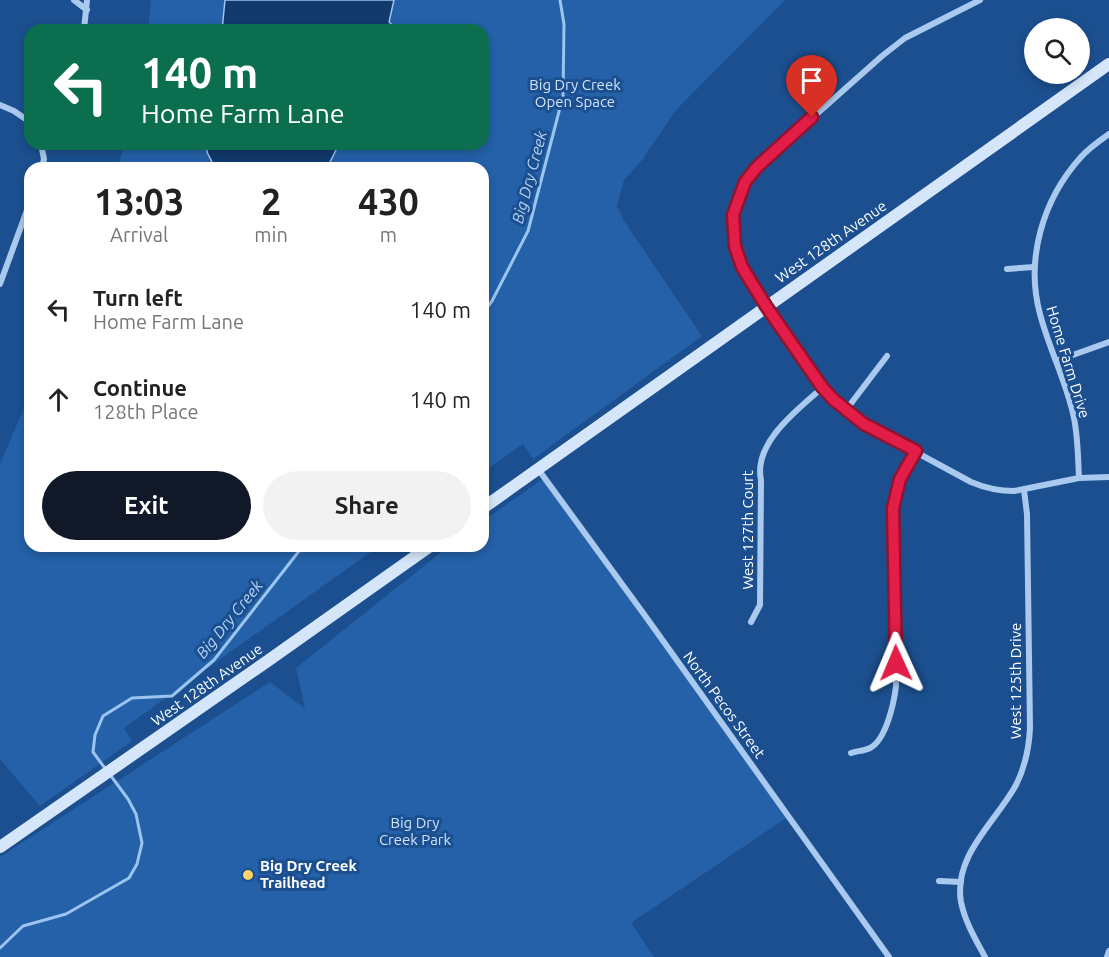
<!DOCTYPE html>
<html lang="en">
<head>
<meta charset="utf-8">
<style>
	:root { --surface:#fff; --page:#f2f2f2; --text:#222; --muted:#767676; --accent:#111827 }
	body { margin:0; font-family:Ubuntu,sans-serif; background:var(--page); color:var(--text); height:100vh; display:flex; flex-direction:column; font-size:22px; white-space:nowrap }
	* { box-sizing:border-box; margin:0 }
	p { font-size:20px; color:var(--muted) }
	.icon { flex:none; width:33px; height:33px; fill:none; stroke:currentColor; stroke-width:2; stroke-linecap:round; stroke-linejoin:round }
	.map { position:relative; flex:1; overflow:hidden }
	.drawer { position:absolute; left:24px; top:162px; width:465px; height:390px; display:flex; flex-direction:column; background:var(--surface); border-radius:18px; box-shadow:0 3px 9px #0003 }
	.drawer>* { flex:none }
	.hud { position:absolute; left:24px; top:24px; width:465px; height:126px; border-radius:18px; box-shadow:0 3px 9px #0003; background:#0b6e4f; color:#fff; overflow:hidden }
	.controls { position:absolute; left:1024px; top:18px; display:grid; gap:12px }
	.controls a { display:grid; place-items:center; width:66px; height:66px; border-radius:50%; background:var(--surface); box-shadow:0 3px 9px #0003; font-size:30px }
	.pin { position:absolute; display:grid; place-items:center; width:51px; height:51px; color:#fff; margin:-62px -26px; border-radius:50% 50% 50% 0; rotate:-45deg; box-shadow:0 0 6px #0007 }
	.pin .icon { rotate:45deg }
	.me { position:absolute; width:66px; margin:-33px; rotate:359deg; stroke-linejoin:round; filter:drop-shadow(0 0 4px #0008) }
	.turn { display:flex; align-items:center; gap:21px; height:126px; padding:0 18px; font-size:27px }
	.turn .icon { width:78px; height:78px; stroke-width:2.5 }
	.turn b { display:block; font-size:42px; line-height:51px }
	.eta { display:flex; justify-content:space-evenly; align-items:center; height:102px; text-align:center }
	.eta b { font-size:36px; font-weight:700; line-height:42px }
	.button { display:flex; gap:12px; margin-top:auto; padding:12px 18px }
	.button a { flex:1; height:69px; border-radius:36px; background:var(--accent); color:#fff; font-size:24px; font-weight:700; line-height:69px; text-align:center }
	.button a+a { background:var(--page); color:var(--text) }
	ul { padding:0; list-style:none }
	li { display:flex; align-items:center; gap:18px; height:90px; padding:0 18px }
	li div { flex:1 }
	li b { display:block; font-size:22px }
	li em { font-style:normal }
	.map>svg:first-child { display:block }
</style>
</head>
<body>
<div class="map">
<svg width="1109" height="957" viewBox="0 0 1109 957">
	<rect width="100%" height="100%" fill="#1b4f8f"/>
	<g fill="#2461a8">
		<path d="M 151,0 L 785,0 L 676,110 L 642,160 L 624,180 L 617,206 L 624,221 L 702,336 L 533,459 L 523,444 L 483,472 L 483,168 L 117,168 L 125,144 L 483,144 L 483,30 L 148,30 Z"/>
		<path d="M 30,394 L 30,546 L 379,546 L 124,728 L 132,741 L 40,806 L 0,759 L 0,464 Z"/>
		<path d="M 544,478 L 789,816 L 631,923 L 654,957 L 0,957 L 0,857 L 270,682 L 305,709 L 296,668 L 449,546 L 483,546 L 483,521 Z"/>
	</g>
	<g fill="#123a6d" stroke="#9cc4f0" stroke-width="1.5">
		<path d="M 225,0 L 394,0 L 389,22 L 398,30 L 222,30 Z"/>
		<path d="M 208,144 L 339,144 L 327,168 L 215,168 L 207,152 Z"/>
	</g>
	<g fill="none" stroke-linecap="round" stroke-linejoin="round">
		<g stroke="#9cc4f0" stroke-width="3">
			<path d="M 483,313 L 492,301 L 528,231 L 563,96 L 564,24 L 560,0"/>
			<path d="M 107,771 L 93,752 L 95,735 L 103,716 L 132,698 L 172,696 L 214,660 L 303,546"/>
			<path d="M 0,948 L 23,926 L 66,914 L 129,878 L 137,864 L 142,843 L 136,814 L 128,799 L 111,776"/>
		</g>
		<g stroke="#a9c9ee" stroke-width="6">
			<path d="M 74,0 L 87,10"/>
			<path d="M 980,0 L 905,38 L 882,56 L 757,167 L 745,182 L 733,215 L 735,246 L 742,267 L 781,329 L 822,388 L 846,410 L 864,424 L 971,482 C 985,488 998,491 1014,491 L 1079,478 L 1109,477"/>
			<path d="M 84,30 L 87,0"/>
			<path d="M 0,105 L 14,111 L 30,122"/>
			<path d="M 41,144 L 44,159 L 42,168"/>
			<path d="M 1007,269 L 1034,267"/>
			<path d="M 0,284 L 30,202"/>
			<path d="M 1056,361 L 1109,342"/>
			<path d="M 846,410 L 887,356"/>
			<path d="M 538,469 L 646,617 L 889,957"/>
			<path d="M 1079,478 C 1078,458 1078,438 1074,418 C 1067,383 1049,349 1040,314 C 1025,259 1043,199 1081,157 C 1089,148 1099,141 1109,134"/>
			<path d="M 751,622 L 760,605 L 761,480 C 753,443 798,409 822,388"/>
			<path d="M 851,753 C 856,751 864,751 870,748 C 886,740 894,703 896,686 L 893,508 L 900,479 L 916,451"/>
			<path d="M 939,881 L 961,882"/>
			<path d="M 985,957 C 976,940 965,922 961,902 C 953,855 996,822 1016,785 C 1025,767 1029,748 1030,728 L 1027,514 L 1024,490"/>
			<path d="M 1107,957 L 1109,951"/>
		</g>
		<g stroke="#d6e6fa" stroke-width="12">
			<path d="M 483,508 L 1109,64"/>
			<path d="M 0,847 L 269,660 L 430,546"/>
		</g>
	</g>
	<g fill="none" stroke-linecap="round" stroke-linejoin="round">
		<defs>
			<path id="route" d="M 812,117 L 757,167 L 745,182 L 733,215 L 735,246 L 742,267 L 766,306 L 822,387 L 834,400 L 864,424 L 916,451 L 900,479 L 893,508 L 896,663"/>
		</defs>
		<use href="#route" stroke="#92132f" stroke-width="15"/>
		<use href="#route" stroke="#e11d48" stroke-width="10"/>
	</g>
	<circle fill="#ffd166" stroke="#1b4f8f" stroke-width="2" cx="248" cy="875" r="6"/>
	<g text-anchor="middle" stroke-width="6" stroke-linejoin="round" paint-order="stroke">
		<g font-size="15" fill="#cfe3fa" stroke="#1b4f8f">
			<text x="575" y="90">Big Dry Creek<tspan x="575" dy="17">Open Space</tspan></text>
			<text x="415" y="828">Big Dry<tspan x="415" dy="17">Creek Park</tspan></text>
		</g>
		<g font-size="15" fill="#fff" stroke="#1b4f8f">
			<text transform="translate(831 242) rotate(-35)" y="5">West 128th Avenue</text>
			<text transform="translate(1068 362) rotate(73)" y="5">Home Farm Drive</text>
			<text transform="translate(748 530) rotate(-90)" y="5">West 127th Court</text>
			<text transform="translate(1016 681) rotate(-90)" y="5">West 125th Drive</text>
			<text transform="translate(207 685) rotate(-35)" y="5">West 128th Avenue</text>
			<text transform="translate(724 705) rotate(54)" y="5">North Pecos Street</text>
		</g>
		<g font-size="15" font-weight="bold" fill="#fff" stroke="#1b4f8f" text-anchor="start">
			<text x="260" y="871">Big Dry Creek<tspan x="260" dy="17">Trailhead</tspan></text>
		</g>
		<g font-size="16" font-style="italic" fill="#b5d3f5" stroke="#1b4f8f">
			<text transform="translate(529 177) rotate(-75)" y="6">Big Dry Creek</text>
			<text transform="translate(229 619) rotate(-51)" y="6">Big Dry Creek</text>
		</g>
	</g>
</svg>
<div class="controls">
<a><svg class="icon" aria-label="search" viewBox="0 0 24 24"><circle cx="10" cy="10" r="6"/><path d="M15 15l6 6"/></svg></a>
</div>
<div class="pin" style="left:812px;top:117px;background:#d93025"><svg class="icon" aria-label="arrive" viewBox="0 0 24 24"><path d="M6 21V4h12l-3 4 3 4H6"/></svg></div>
<svg class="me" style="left:896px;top:663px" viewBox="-20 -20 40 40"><path d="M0-17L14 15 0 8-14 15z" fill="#e11d48" stroke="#fff" stroke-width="4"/></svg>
<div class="hud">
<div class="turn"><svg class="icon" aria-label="left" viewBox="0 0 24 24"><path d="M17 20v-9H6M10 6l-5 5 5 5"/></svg><div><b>140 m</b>Home Farm Lane</div></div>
</div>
<section class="drawer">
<div class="eta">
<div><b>13:03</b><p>Arrival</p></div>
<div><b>2</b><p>min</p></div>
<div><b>430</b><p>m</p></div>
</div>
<ul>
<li><svg class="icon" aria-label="left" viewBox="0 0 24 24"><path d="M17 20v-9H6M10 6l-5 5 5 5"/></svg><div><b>Turn left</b><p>Home Farm Lane</p></div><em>140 m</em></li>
<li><svg class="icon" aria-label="ahead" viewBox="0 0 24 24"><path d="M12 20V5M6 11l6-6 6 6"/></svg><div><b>Continue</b><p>128th Place</p></div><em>140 m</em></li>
</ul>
<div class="button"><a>Exit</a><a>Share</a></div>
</section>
</div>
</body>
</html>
